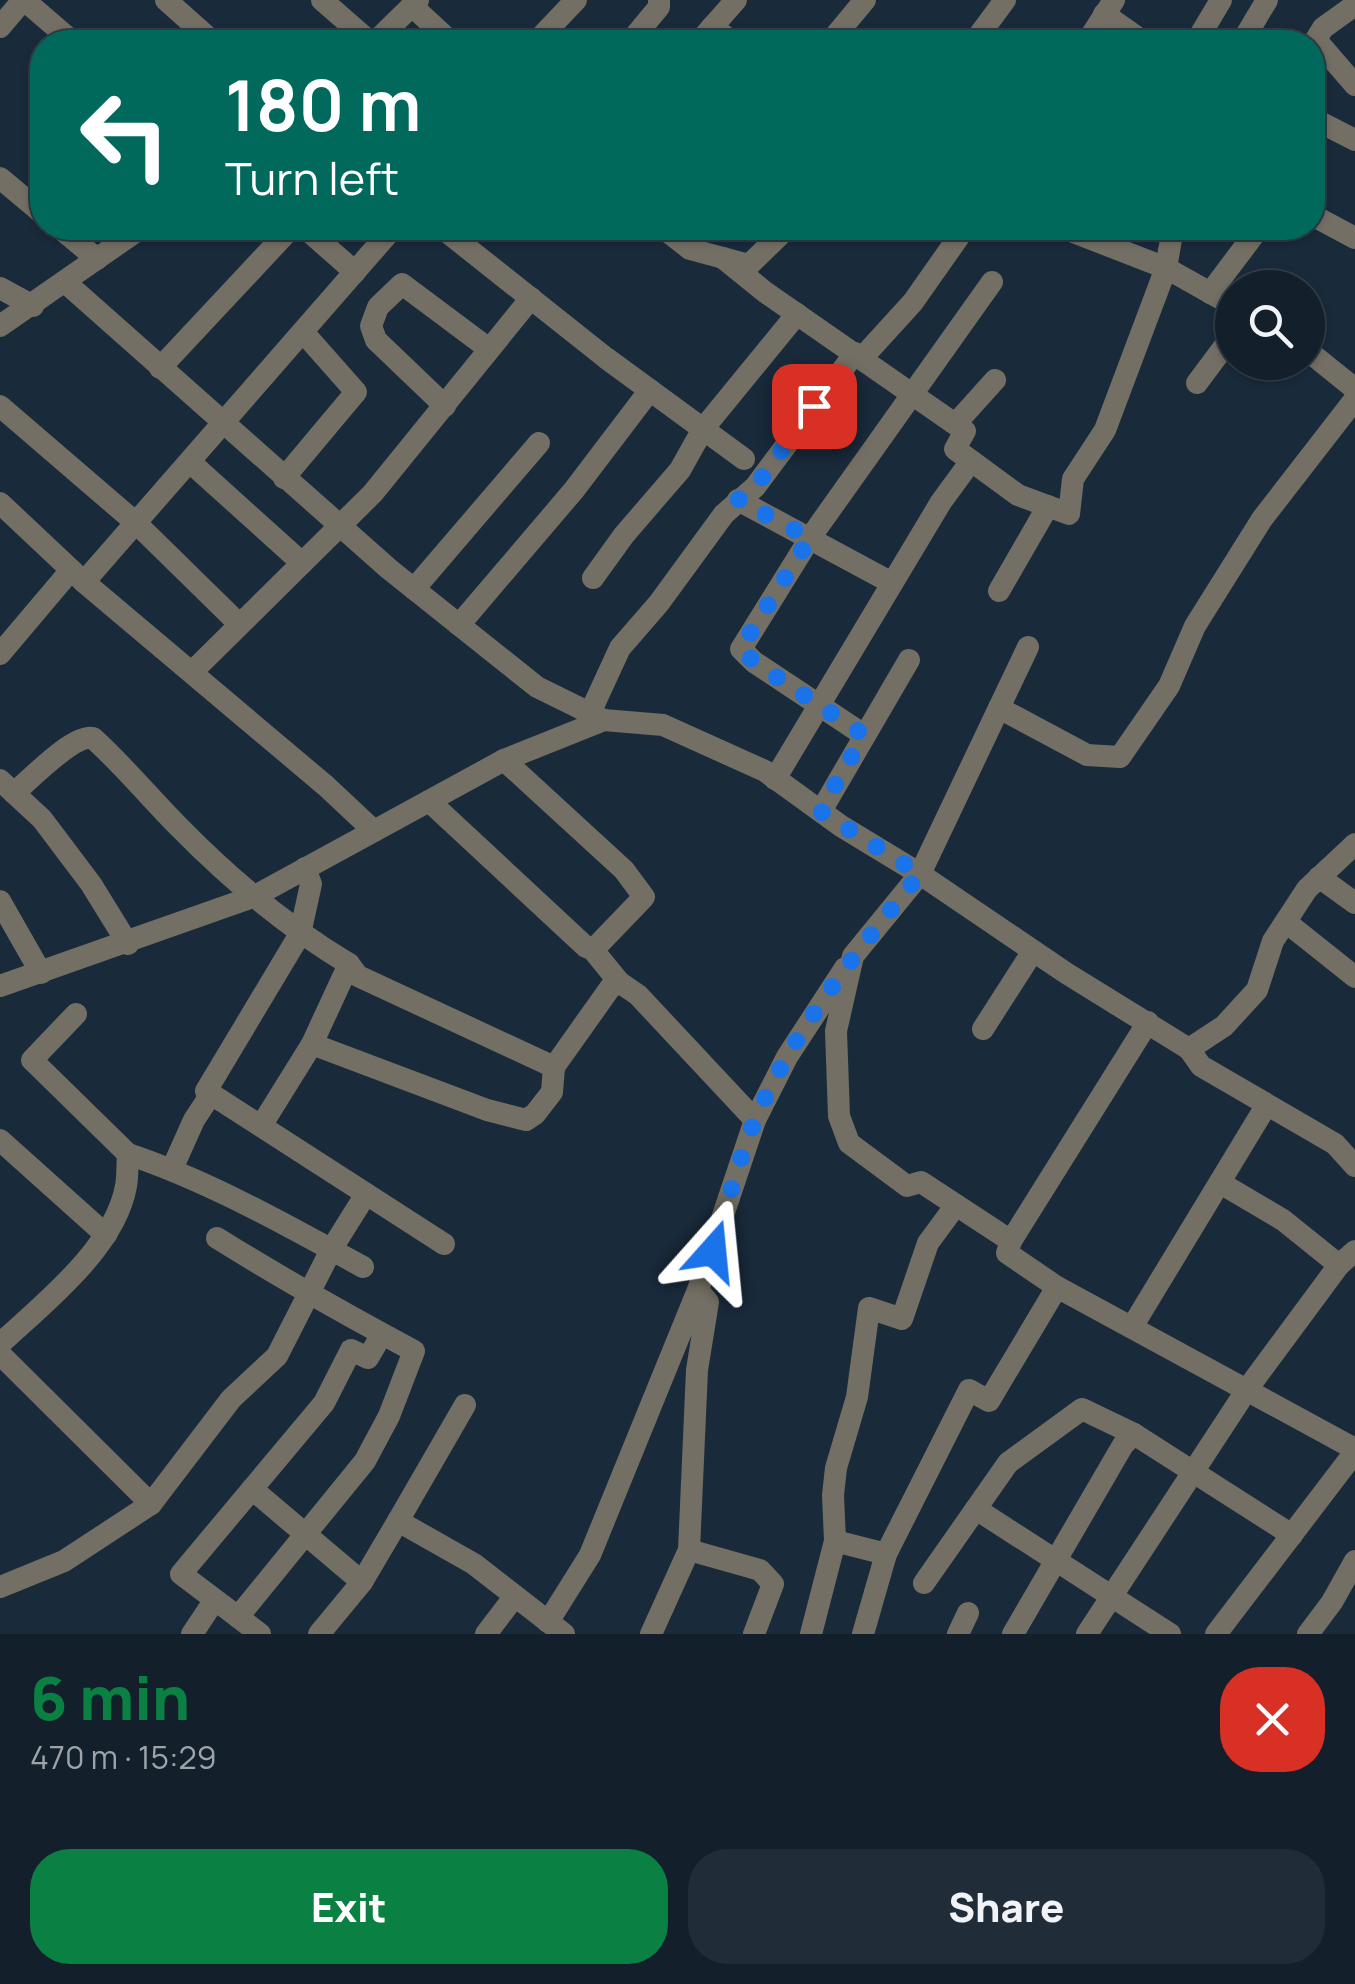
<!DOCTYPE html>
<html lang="en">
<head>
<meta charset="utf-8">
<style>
	:root { --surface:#13202c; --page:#202d38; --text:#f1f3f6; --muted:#9da3a9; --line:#323e48; --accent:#0b8043 }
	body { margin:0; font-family:Manrope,sans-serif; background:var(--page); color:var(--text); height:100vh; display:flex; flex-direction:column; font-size:38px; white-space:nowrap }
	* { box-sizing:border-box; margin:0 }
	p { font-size:32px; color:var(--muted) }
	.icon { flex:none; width:55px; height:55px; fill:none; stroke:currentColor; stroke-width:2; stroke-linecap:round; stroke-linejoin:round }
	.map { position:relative; height:1634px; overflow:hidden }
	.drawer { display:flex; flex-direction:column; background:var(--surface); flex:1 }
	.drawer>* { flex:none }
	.hud { position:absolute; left:30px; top:30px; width:1295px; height:210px; border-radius:40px; box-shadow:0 2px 8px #0004,0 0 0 2px var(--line); background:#00695c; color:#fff; overflow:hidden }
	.buttons { position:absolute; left:1215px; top:270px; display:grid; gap:20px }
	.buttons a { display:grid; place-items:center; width:110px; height:110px; border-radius:50%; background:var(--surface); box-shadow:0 2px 8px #0004,0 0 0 2px var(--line); font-size:50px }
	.pin { position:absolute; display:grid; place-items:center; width:85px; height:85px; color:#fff; margin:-42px; border-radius:20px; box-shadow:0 5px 15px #0006 }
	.me { position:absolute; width:110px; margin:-55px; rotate:18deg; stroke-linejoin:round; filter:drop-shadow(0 0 8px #0008) }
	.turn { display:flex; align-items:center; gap:35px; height:210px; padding:0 30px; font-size:45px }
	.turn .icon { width:130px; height:130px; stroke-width:2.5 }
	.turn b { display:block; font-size:70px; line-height:85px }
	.round { display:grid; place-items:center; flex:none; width:105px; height:105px; border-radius:40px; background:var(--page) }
	.summary { display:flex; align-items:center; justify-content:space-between; height:170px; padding:0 30px }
	h1 { font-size:60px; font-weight:800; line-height:75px; color:var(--accent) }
	.primary-button { display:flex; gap:20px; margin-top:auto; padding:20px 30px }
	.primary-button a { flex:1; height:115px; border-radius:40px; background:var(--accent); color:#fff; font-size:40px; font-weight:800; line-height:115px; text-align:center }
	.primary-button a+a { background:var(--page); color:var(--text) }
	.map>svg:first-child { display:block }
</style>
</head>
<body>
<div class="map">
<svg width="1355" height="1634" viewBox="0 0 1355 1634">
	<rect width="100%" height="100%" fill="#192a3b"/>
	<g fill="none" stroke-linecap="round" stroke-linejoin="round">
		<g stroke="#736f64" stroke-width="22">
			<path d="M 24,0 L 73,42"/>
			<path d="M 166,0 L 213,42"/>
			<path d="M 322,0 L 370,42"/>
			<path d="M 412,6 L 451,42"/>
			<path d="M 1104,14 L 1144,42"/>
			<path d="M 0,27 L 23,0"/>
			<path d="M 712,27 L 733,42"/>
			<path d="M 1316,40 L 1355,85"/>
			<path d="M 375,42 L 418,0"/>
			<path d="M 536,42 L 576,0"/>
			<path d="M 630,42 L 659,7 L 659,0"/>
			<path d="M 699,42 L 736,0"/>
			<path d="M 830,42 L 865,0"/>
			<path d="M 974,42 L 1005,0"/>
			<path d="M 1087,42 L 1114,0"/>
			<path d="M 1196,42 L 1221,0"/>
			<path d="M 1242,42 L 1267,0"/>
			<path d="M 1312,46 L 1323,28 L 1355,5"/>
			<path d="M 1312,118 L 1355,140"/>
			<path d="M 0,178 L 42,213"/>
			<path d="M 1312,215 L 1355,238"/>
			<path d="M 60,228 L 97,259"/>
			<path d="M 305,228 L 355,272"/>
			<path d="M 442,228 L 606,358 L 744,459"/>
			<path d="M 663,228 L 690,249 L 749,265 L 787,228"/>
			<path d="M 1063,228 L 1166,268 L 1173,228"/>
			<path d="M 723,258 L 765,292 L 965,431 L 955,449 L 1018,495 L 1069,514 L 1073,479 L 1105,430 L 1166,268 L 1232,305"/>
			<path d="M 65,282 L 389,569 L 537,687 L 604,720"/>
			<path d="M 0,288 L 33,306"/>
			<path d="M 1210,293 L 1259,228"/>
			<path d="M 0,326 L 141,228"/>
			<path d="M 1308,351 L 1355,389"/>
			<path d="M 862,358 L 913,302 L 965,228"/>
			<path d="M 160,368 L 291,228"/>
			<path d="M 1197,383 L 1232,336"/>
			<path d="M 0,406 L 136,523 L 238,623"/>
			<path d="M 445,406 L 376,340 L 371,326 L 378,307 L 402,284 L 489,349"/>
			<path d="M 952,422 L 959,420 L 995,380"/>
			<path d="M 190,462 L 302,563"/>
			<path d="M 284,478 L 356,392 L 303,332"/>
			<path d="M 738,500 L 892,583"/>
			<path d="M 0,503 L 84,582 L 393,228"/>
			<path d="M 593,578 L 624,535 L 680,470 L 703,429 L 797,314"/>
			<path d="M 84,582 L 326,786 L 374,831"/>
			<path d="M 414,589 L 539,443"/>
			<path d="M 999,591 L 1048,506"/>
			<path d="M 459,625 L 574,490 L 650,390"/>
			<path d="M 1028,647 L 920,874 L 853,956 L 836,1031 L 839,1116 L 849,1143 L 907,1186 L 921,1182 L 1011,1241 L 1007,1253 L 1057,1287 L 1355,1449"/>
			<path d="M 0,654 L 71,570"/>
			<path d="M 192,672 L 373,493 L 531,298"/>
			<path d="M 999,708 L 1087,755 L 1120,757 L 1169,686 L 1195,626 L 1262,519 L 1355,399"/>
			<path d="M 590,713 L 620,648 L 659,603 L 724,514 L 755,487 L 855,353"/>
			<path d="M 864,735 L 754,662 L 741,649 L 810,538 L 992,282"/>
			<path d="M 504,760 L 624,870 L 644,897 L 593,950"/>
			<path d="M 775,779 L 941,502 L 971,461"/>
			<path d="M 0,780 L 42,819 L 91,884 L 128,944"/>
			<path d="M 14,793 C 31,779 73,734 93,738 C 124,766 150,798 180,828 C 231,880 286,926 349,964"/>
			<path d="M 429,801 L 586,947 L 593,950 L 619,982 L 638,995 L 755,1120"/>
			<path d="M 821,811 L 909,660"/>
			<path d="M 1319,877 L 1355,903"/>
			<path d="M 0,901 L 41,973"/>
			<path d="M 1286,922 L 1355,977"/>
			<path d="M 0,986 L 253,897 L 504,760 L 604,720 L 663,725 L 765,771 L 841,826 L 920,874 L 1066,973 L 1189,1049 L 1224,1026 L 1257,990 L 1273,941 L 1307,889 L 1355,844"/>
			<path d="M 983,1029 L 1033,951"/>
			<path d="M 312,1044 L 487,1110 L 526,1120 L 535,1114 L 552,1092 L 554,1067 L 610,988 L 619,982"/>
			<path d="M 1189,1049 L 1201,1066 L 1335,1144 L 1355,1166"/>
			<path d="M 206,1091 L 300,934 L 311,884 L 305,868"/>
			<path d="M 261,1126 L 312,1044 L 349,964 L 358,976 L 554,1067"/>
			<path d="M 0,1140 L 106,1235"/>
			<path d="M 128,1154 C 211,1182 286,1225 363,1267"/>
			<path d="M 172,1169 L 194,1120 L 211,1094 L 444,1244"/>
			<path d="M 1222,1184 L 1283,1220 L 1339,1265"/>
			<path d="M 217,1238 C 281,1278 347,1315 414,1351 L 389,1416 L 365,1461 L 238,1617 L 181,1574 L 324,1403 L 351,1350 L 368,1358 L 382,1334"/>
			<path d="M 1011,1241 L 1148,1022"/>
			<path d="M 698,1290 L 755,1120 L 787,1057 L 845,968"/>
			<path d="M 1132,1327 L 1266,1106"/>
			<path d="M 0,1344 C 44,1303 115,1248 126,1186 C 128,1176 127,1164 128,1154 L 32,1060 L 76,1014"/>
			<path d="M 0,1354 L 151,1504 L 231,1399 L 277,1356 L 331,1250 L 366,1194"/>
			<path d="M 465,1405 L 398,1521 L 474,1564 L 564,1634"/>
			<path d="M 252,1489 L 362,1582"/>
			<path d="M 976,1509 L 1170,1634"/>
			<path d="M 835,1541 L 886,1554"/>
			<path d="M 689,1550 L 760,1570 L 773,1584 L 754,1634"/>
			<path d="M 924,1583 L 1008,1463 L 1082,1409 L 1134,1434 L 1292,1535"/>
			<path d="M 0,1587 L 64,1561 L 151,1504"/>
			<path d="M 238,1617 L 260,1634"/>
			<path d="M 548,1622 L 590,1555 L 698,1290 L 708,1302 L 697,1370 L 689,1550 L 651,1634"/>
			<path d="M 192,1634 L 214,1601"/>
			<path d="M 319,1634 L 362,1582 L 398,1521"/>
			<path d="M 486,1634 L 515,1596"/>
			<path d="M 811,1634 L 835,1541 L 833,1495 L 836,1468 L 857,1397 L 869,1308 L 902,1319 L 928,1243 L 956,1205"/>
			<path d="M 863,1634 L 886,1554 L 969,1390 L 989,1401 L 1057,1287"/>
			<path d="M 958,1634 L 968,1613"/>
			<path d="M 1013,1634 L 1123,1445 L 1134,1434"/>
			<path d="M 1087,1634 L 1248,1388 L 1339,1265 L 1355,1251"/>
			<path d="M 1216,1634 L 1355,1452"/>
			<path d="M 1308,1634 L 1332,1602 L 1355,1561"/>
		</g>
	</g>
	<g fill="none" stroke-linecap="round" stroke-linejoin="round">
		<path stroke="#1a73e8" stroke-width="18" stroke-dasharray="0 32.4" d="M 713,1251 C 727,1208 738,1160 756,1118 C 795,1028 858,950 920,874 L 820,811 L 864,735 L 754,662 L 741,648 L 810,538 L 738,500 L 755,487 L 814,406"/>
	</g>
</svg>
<div class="buttons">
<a><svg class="icon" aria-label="search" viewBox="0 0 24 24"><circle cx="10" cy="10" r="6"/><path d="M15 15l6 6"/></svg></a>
</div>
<div class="pin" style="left:814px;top:406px;background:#d93025"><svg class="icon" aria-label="arrive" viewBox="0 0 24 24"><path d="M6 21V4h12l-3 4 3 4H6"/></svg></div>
<svg class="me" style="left:713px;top:1251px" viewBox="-20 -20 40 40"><path d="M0-17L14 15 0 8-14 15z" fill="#1a73e8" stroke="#fff" stroke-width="4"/></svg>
<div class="hud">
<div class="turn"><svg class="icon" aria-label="left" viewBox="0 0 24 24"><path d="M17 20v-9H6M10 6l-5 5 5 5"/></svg><div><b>180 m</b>Turn left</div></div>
</div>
</div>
<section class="drawer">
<div class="summary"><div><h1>6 min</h1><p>470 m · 15:29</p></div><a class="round" style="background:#d93025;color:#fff"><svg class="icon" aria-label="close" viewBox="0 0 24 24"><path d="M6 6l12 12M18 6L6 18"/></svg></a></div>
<div class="primary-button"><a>Exit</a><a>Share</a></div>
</section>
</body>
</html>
